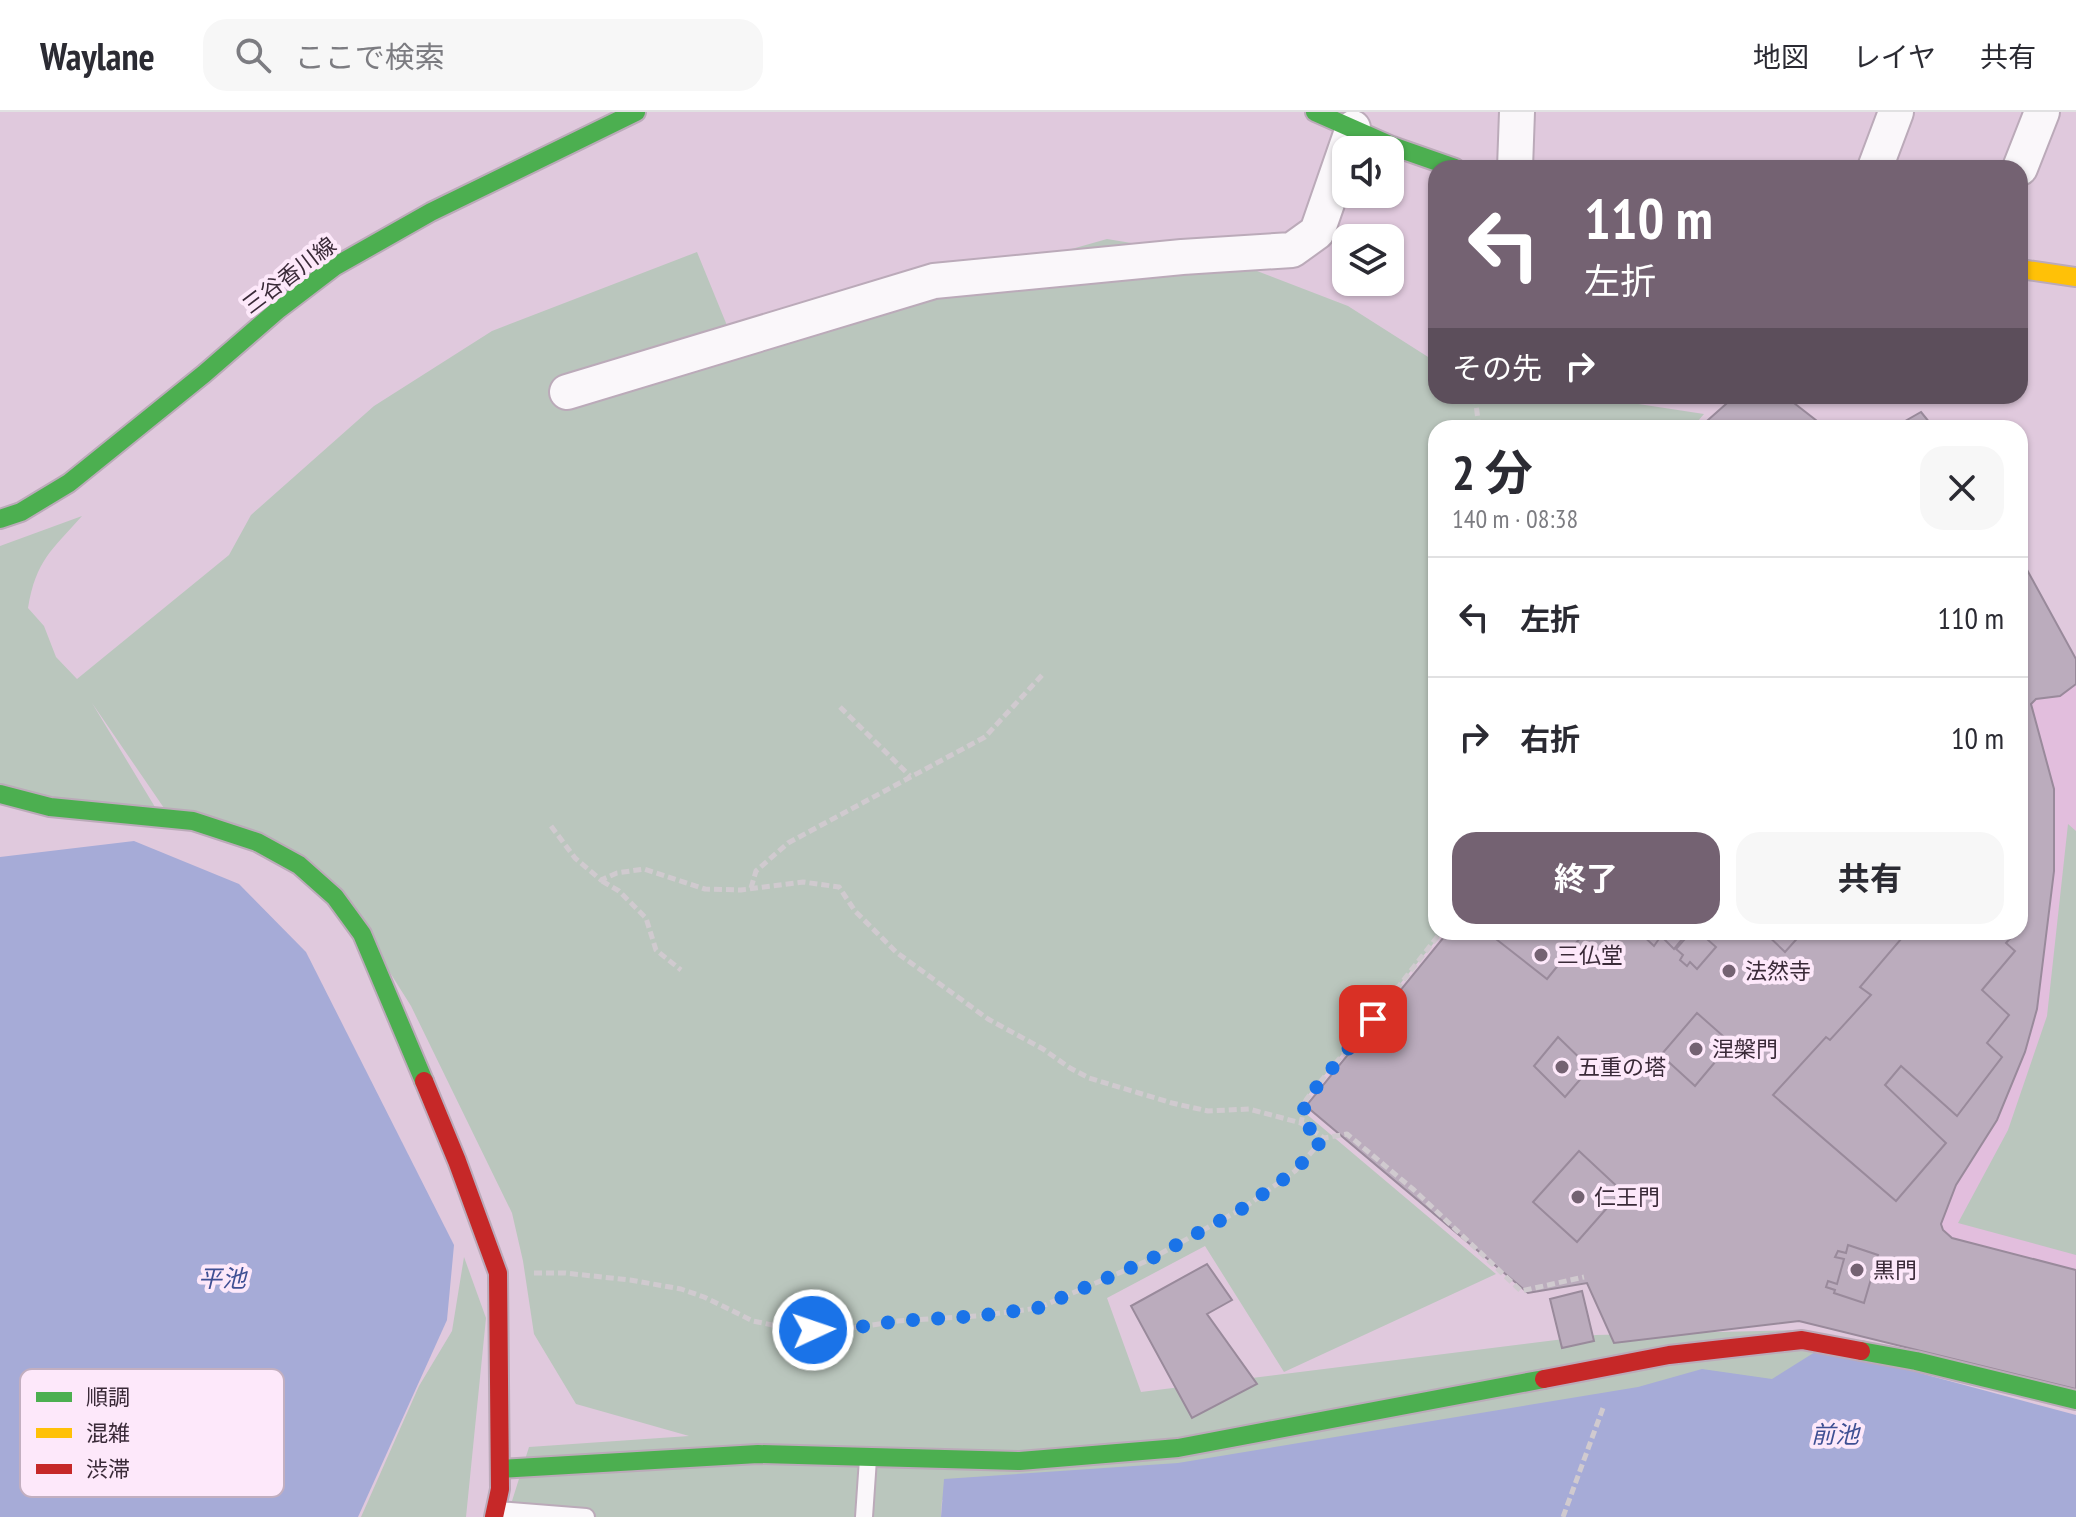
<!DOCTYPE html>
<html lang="ja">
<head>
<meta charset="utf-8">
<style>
	:root { --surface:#fff; --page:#f7f7f7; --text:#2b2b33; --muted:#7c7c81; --line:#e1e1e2; --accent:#746272 }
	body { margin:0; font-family:"PT Sans Narrow","Noto Sans JP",sans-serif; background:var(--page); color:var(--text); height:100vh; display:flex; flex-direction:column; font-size:30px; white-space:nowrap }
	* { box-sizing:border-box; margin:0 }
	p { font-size:26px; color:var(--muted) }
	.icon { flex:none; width:44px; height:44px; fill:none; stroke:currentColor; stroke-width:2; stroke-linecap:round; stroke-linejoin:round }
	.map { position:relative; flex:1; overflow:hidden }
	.details { position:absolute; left:1428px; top:308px; width:600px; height:520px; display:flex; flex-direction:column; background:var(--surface); border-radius:24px; box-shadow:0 2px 6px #0004 }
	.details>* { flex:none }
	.banner { position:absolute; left:1428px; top:48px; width:600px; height:244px; border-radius:24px; box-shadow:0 2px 6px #0004; background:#746272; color:#fff; overflow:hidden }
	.tools { position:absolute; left:1332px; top:24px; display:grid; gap:16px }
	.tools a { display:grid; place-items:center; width:72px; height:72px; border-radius:16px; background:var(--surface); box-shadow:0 2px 6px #0004; font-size:40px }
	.pin { position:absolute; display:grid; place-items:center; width:68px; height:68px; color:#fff; margin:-34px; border-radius:16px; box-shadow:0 4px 12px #0006 }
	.me { position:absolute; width:88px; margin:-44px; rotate:87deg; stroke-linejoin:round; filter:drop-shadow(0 0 6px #0008) }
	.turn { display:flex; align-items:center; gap:28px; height:168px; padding:0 24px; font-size:36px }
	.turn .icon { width:104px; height:104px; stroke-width:2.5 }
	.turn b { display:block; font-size:56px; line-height:68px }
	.then { display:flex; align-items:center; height:76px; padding:0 24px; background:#0003; gap:16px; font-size:30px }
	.round { display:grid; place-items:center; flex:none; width:84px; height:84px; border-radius:24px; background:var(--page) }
	.headline { display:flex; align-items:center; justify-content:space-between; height:136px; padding:0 24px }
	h1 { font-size:48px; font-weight:700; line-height:60px }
	.button { display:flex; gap:16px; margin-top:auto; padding:16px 24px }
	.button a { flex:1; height:92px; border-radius:24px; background:var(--accent); color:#fff; font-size:32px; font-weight:700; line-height:92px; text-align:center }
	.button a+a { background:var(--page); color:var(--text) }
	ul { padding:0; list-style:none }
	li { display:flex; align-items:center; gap:24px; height:120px; padding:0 24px; border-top:2px solid var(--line) }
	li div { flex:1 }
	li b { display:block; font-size:30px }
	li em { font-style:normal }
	header { display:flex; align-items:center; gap:48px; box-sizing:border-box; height:112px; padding:0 40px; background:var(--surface); border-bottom:2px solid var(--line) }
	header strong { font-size:38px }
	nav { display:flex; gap:44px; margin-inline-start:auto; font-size:28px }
	.search { width:560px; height:72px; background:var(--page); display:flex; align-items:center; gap:20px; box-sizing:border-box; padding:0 28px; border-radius:24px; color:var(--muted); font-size:30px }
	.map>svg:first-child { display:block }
</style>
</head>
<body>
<header>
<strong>Waylane</strong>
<div class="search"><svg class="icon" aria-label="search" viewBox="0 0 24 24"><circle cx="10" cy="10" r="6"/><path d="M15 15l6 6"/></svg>ここで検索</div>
<nav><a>地図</a><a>レイヤ</a><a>共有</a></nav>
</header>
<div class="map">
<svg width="2076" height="1405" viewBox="0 0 2076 1405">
	<rect width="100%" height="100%" fill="#e0c9dd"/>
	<path fill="#e2bedd" d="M 2076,572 L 2076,1158 L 1952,1126 L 1943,1118 L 1941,1112 L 1956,1073 L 1997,1008 L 2025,940 L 2037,897 L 2054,759 L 2054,677 L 2031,592 L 2036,587 L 2060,584 Z"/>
	<g fill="#bac6bd">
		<path d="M 1107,127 L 1223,146 L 1348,194 L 1436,250 L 1436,284 L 1586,284 L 1704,302 L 1692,316 L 1436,316 L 1436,820 L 1443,820 L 1298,995 L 1496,1162 L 1284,1260 L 1205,1134 L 1107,1186 L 1141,1280 L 1596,1223 L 1801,1218 L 2076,1317 L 942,1388 L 941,1405 L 507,1405 L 529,1335 L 689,1324 L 576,1292 L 534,1222 L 523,1149 L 512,1101 L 411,894 L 338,778 L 164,696 L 92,591 L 158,700 L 0,677 L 0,434 L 82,404 C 52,438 36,448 28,496 L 44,514 L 56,545 L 77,567 L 229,443 L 251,403 L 374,294 L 492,219 L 697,140 L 737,238 L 849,200 Z"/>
		<path d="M 2068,712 L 2076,719 L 2076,1143 L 1958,1111 L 2008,1018 L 2047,904 Z"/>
		<path d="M 464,1145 L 486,1206 L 466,1405 L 361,1405 L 419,1274 L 452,1219 Z"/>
	</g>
	<g fill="#a6abd7">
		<path d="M 134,729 L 239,772 L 306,840 L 454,1133 L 447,1208 L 358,1405 L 0,1405 L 0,745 Z"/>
		<path d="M 1823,1235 L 2076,1303 L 2076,1405 L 941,1405 L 944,1367 L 1178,1351 L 1638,1275 L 1702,1257 L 1772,1267 Z"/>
	</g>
	<g fill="#bbacbd" stroke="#998a9b" stroke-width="2">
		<path d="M 1735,284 L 1785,284 L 1826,316 L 1699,316 Z"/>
		<path d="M 1921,300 L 1934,316 L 1893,316 Z"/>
		<path d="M 2020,445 L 2076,547 L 2076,572 L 2060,584 L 2036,587 L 2031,592 L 2054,677 L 2054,759 L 2037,897 L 2025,940 L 1997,1008 L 1956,1073 L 1941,1112 L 1943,1118 L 1952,1126 L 2076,1158 L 2076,1277 L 1799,1209 L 1614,1231 L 1587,1171 L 1528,1181 L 1306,994 L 1448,820 L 2020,820 Z"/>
		<path d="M 1487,820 L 1585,820 L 1547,867 Z"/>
		<path d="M 1639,820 L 1688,820 L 1674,837 L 1661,824 L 1654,834 Z"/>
		<path d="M 1691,820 L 1699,820 L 1716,835 L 1697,857 L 1690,850 L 1687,854 L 1680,848 L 1683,843 L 1676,837 Z"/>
		<path d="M 1764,820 L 1803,820 L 1785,840 Z"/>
		<path d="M 1907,820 L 2016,820 L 2006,831 L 2015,839 L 1982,878 L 2009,903 L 1987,931 L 2002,945 L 1957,1004 L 1901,954 L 1885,973 L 1946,1031 L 1896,1089 L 1773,983 L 1826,925 L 1830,928 L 1871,883 L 1860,875 Z"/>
		<path d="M 1697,901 L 1731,931 L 1695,974 L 1661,943 Z"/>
		<path d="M 1558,925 L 1590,956 L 1565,985 L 1534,954 Z"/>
		<path d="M 1579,1039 L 1622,1079 L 1577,1130 L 1533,1090 Z"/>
		<path d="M 1848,1133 L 1878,1143 L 1864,1191 L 1834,1181 L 1835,1178 L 1826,1175 L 1828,1169 L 1837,1172 L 1844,1147 L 1835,1145 L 1838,1139 L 1846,1141 Z"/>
		<path d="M 1207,1152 L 1232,1188 L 1207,1202 L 1257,1272 L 1192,1306 L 1131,1194 Z"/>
		<path d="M 1582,1179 L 1594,1229 L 1562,1236 L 1550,1187 Z"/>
	</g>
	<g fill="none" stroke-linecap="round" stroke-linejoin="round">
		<defs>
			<g id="lane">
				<path d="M 497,1398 L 586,1405"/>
				<path d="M 864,1405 L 868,1347"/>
			</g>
			<g id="street">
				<path d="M 1515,56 L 1517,0"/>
				<path d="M 1875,56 L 1896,0"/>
				<path d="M 2020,56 L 2042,0"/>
				<path d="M 567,280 L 934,169 L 1182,145 L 1292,138 L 1317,120 L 1353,16"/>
			</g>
			<g id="fast">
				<path d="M 1315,0 L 1392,34 L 1455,56"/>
				<path d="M 0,407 L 21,400 L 69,371 L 204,262 L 279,197 L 334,155 L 431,100 L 636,0"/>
				<path d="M 0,682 L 50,695 L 193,709 L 257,730 L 299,753 L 335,785 L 362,822 L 424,969"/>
				<path d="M 1861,1239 L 1916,1249 L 2076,1288"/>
				<path d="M 500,1357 L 758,1342 L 1020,1349 L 1178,1336 L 1544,1267"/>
			</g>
			<path id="slow" d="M 2020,157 L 2076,165"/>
			<g id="jam">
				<path d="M 424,969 L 457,1049 L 498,1161 L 500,1377 L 494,1405"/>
				<path d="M 1544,1267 L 1669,1243 L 1802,1228 L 1861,1239"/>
			</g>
		</defs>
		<use href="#lane" stroke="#bbaab9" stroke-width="20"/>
		<use href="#street" stroke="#bbaab9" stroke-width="38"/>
		<use href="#fast" stroke="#bbaab9" stroke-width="22"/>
		<use href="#slow" stroke="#bbaab9" stroke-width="22"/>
		<use href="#jam" stroke="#bbaab9" stroke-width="22"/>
		<g stroke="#d0cacf" stroke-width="5" stroke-dasharray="8 4" stroke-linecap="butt">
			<path d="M 1475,284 L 1479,316"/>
			<path d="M 840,595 L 910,664"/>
			<path d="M 551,714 L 575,746 L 601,768 L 617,761 L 644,757 L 705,777 L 741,778 L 803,770 L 839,775 L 855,799 L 896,840 L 988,907 L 1043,937 L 1070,956 L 1089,966 L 1172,991 L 1208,999 L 1249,997 L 1301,1011 L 1306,988 L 1311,981 L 1392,883 L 1441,820"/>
			<path d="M 602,769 L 619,779 L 646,806 L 656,838 L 681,858"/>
			<path d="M 751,776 L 756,759 L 788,731 L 985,625 L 1044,561"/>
			<path d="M 1301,1011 L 1324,1026 L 1347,1022 L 1414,1078 L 1521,1179 L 1584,1165"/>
			<path d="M 534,1161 L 565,1161 L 630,1168 L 681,1177 L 704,1185 L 753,1209 L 792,1217 L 833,1219 L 898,1209 L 978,1204 L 1038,1196 L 1149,1148 L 1245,1095 L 1295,1059 L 1324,1026"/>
			<path d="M 1563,1405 L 1603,1296"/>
		</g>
		<use href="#lane" stroke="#faf7fa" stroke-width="16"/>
		<use href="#street" stroke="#faf7fa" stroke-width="34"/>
		<use href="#fast" stroke="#4caf50" stroke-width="18"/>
		<use href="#slow" stroke="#ffc107" stroke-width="18"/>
		<use href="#jam" stroke="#c62828" stroke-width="18"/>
	</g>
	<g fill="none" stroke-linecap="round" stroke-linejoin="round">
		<path stroke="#1a73e8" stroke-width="14" stroke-dasharray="0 25.2" d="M 813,1218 L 833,1219 L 898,1209 L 978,1204 L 1038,1196 L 1149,1148 L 1245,1095 L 1295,1059 L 1324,1026 L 1301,1011 L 1306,988 L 1373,907"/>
	</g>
	<g fill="#746272" stroke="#fde8fa" stroke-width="3">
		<circle cx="1541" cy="843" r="8"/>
		<circle cx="1729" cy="859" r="8"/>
		<circle cx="1696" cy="937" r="8"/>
		<circle cx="1562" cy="955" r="8"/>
		<circle cx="1578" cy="1085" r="8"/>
		<circle cx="1857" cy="1158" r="8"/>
	</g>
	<g text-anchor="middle" stroke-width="8" stroke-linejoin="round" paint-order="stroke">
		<g font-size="22" fill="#3a2a38" stroke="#fde8fa">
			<text transform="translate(289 163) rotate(-37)" y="8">三谷香川線</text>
		</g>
		<g font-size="22" fill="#3a2a38" stroke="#fde8fa" text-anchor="start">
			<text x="1557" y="851">三仏堂</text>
			<text x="1745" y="867">法然寺</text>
			<text x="1712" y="945">涅槃門</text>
			<text x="1578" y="963">五重の塔</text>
			<text x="1594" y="1093">仁王門</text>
			<text x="1873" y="1166">黒門</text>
		</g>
		<g font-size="24" font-style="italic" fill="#3e4f93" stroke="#fde8fa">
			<text x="222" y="1175">平池</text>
			<text x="1835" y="1331">前池</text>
		</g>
	</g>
	<rect x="20" y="1257" width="264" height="128" rx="12" fill="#fde8fa" stroke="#c2afc0" stroke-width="2"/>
	<rect x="36" y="1280" width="36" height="10" fill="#4caf50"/>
	<rect x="36" y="1316" width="36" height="10" fill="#ffc107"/>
	<rect x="36" y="1352" width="36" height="10" fill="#c62828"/>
	<g font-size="22" fill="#3a2a38">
		<text x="86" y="1293">順調</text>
		<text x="86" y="1329">混雑</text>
		<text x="86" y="1365">渋滞</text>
	</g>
</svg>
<div class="tools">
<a><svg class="icon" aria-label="sound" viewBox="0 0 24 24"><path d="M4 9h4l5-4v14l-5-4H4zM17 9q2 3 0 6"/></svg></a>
<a><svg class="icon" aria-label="layers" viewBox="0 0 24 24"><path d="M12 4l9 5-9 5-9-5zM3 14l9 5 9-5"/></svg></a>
</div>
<div class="pin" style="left:1373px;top:907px;background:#d93025"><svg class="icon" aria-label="arrive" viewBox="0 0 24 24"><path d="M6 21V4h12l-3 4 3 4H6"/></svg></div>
<svg class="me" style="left:813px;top:1218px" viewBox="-20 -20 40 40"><circle r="17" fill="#1a73e8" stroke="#fff" stroke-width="3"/><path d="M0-11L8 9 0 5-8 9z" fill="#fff"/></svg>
<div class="banner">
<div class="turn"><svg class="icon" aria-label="left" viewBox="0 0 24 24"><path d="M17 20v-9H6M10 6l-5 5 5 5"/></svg><div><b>110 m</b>左折</div></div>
<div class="then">その先<svg class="icon" aria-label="right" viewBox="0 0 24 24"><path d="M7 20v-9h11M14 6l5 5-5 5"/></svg></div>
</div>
<section class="details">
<div class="headline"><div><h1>2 分</h1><p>140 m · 08:38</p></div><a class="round"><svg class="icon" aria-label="close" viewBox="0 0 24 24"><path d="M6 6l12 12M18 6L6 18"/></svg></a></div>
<ul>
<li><svg class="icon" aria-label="left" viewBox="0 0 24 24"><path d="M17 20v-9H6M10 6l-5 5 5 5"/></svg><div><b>左折</b></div><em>110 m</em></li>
<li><svg class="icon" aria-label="right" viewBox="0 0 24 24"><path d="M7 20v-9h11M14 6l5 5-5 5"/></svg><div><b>右折</b></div><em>10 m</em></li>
</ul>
<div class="button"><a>終了</a><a>共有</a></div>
</section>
</div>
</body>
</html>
